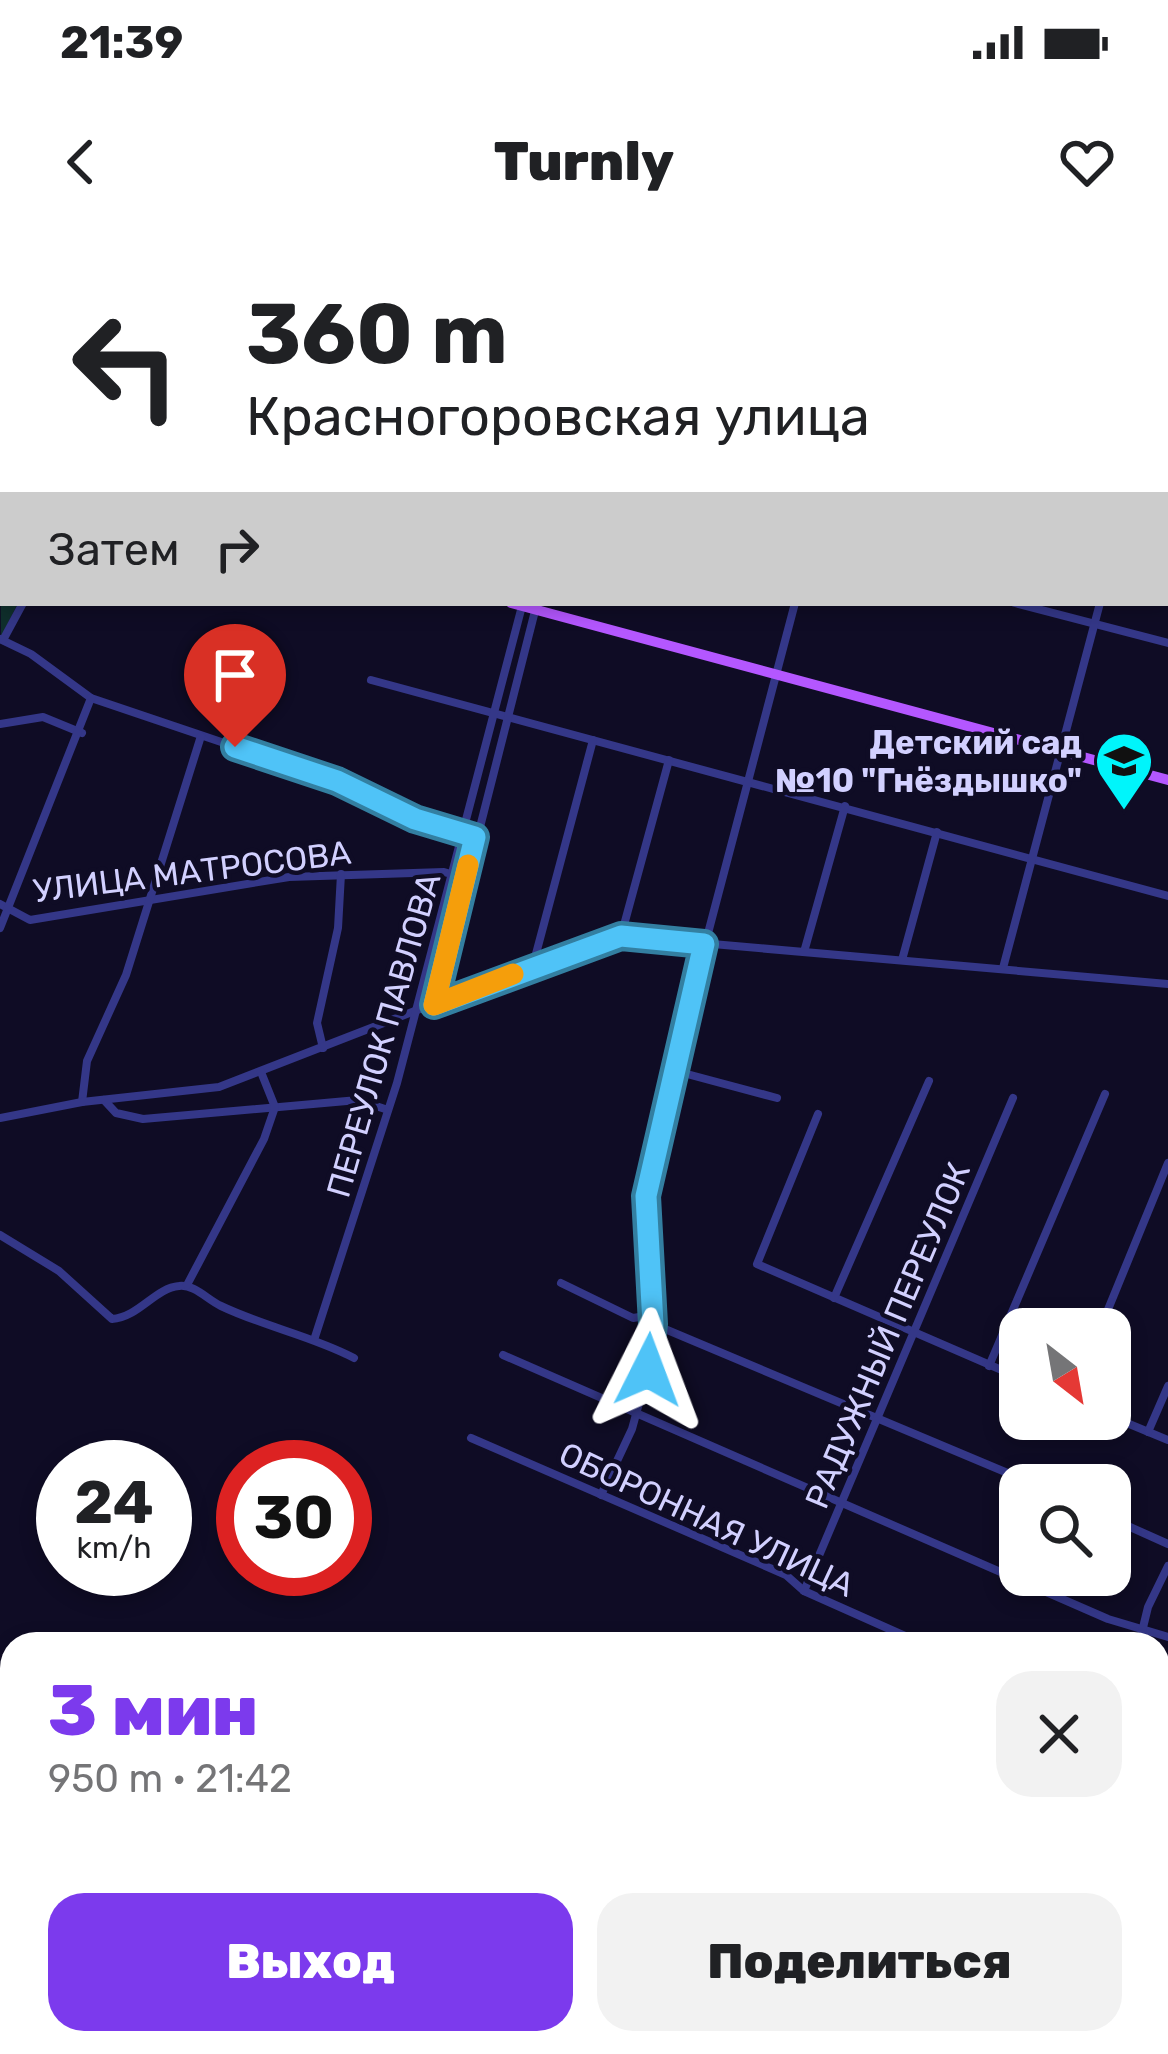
<!DOCTYPE html>
<html lang="ru">
<head>
<meta charset="utf-8">
<style>
	:root { --surface:#fff; --page:#f2f2f2; --text:#202124; --muted:#757577; --accent:#7c3aed }
	body { margin:0; font-family:Rubik,sans-serif; background:var(--page); color:var(--text); height:100vh; display:flex; flex-direction:column; font-size:45px; white-space:nowrap }
	* { box-sizing:border-box; margin:0 }
	p { font-size:39px; color:var(--muted) }
	.icon { flex:none; width:66px; height:66px; fill:none; stroke:currentColor; stroke-width:2; stroke-linecap:round; stroke-linejoin:round }
	.map { position:relative; flex:1; overflow:hidden }
	.sheet { position:absolute; left:0px; top:1392px; width:1170px; height:423px; display:flex; flex-direction:column; background:var(--surface); border-radius:36px 36px 0 0; box-shadow:0 6px 18px #0003 }
	.sheet>* { flex:none }
	.top-card { position:absolute; left:0px; top:0px; width:1170px; height:366px; box-shadow:0 6px 18px #0003; background:#fff; color:var(--text); overflow:hidden }
	.needle { width:78px; rotate:149deg }
	.tools { position:absolute; left:999px; top:1068px; display:grid; gap:24px }
	.tools a { display:grid; place-items:center; width:132px; height:132px; border-radius:24px; background:var(--surface); box-shadow:0 6px 18px #0003; font-size:60px }
	.speed { position:absolute; left:36px; top:1200px; display:flex; gap:24px; font-size:60px; font-weight:700; text-align:center }
	.speed>* { display:grid; place-content:center; width:156px; height:156px; border-radius:50%; background:var(--surface); box-shadow:0 6px 18px #0003; line-height:1 }
	.speed small { font-size:30px; font-weight:400 }
	.speed .limit { border:18px solid #d22; background:#fff; color:#111 }
	.pin { position:absolute; display:grid; place-items:center; width:102px; height:102px; color:#fff; margin:-123px -51px; border-radius:50% 50% 50% 0; rotate:-45deg; box-shadow:0 0 12px #0007 }
	.pin .icon { rotate:45deg }
	.me { position:absolute; width:132px; margin:-66px; rotate:3deg; stroke-linejoin:round; filter:drop-shadow(0 0 9px #0008) }
	.turn { display:flex; align-items:center; gap:42px; height:252px; padding:0 48px; font-size:54px }
	.turn .icon { width:156px; height:156px; stroke-width:2.5 }
	.turn b { display:block; font-size:84px; line-height:102px }
	.then { display:flex; align-items:center; height:114px; padding:0 48px; background:#0003; gap:24px; font-size:45px }
	.round { display:grid; place-items:center; flex:none; width:126px; height:126px; border-radius:36px; background:var(--page) }
	.head { display:flex; align-items:center; justify-content:space-between; height:204px; padding:0 48px }
	h1 { font-size:72px; font-weight:800; line-height:90px; color:var(--accent) }
	.cta { display:flex; gap:24px; margin-top:auto; padding:24px 48px }
	.cta a { flex:1; height:138px; border-radius:36px; background:var(--accent); color:#fff; font-size:48px; font-weight:800; line-height:138px; text-align:center }
	.cta a+a { background:var(--page); color:var(--text) }
	.status { display:flex; justify-content:space-between; align-items:center; height:84px; padding:0 60px; background:var(--surface); direction:ltr }
	.status svg { height:33px; fill:currentColor }
	header { display:flex; justify-content:space-between; align-items:center; height:156px; padding:0 48px; background:var(--surface); font-size:54px; font-weight:800 }
	.map>svg:first-child { display:block }
</style>
</head>
<body>
<div class="status"><b>21:39</b><svg viewBox="0 0 49 12"><path d="M0 12V9h3v3zM5 12V6h3v6zM10 12V3h3v9zM15 12V0h3v12zM26 1h20v11H26zM47 4h2v5h-2z"/></svg></div>
<header><svg class="icon" aria-label="back" viewBox="0 0 24 24"><path d="M15 5l-7 7 7 7"/></svg>Turnly<svg class="icon" aria-label="heart" viewBox="0 0 24 24"><path d="M12 20l-8-8c-3-5 5-10 8-4 3-6 11-1 8 4z"/></svg></header>
<div class="map">
<svg width="1168" height="1814" viewBox="0 0 1168 1814">
	<defs>
		<pattern id="forest-firs" width="22" height="20" patternUnits="userSpaceOnUse" patternTransform="scale(3)"><rect width="22" height="20" fill="#0f2f2c"/><path d="M5 1l3.5 6h-7zM16 11l3.5 6h-7z" fill="#314c4c"/></pattern>
		<pattern id="park-crowns" width="20" height="18" patternUnits="userSpaceOnUse" patternTransform="scale(3)"><rect width="20" height="18" fill="#0f2f2c"/><path d="M2 6a3 3 0 1 1 6 0M12 15a3 3 0 1 1 6 0" fill="none" stroke="#314c4c"/></pattern>
		<pattern id="water-waves" width="16" height="10" patternUnits="userSpaceOnUse" patternTransform="scale(3)"><rect width="16" height="10" fill="#082449"/><path d="M0 5q4-4 8 0t8 0" fill="none" stroke="#2b4364"/></pattern>
	</defs>
	<rect width="100%" height="100%" fill="#0f0c25"/>
	<g fill="url(#forest-firs)">
		<path d="M 12,1469 L 12,1537 L 0,1547 L 0,1483 Z"/>
		<path d="M 480,1803 L 440,1814 L 330,1814 L 341,1806 Z"/>
		<path d="M 489,1803 L 564,1803 L 570,1814 L 513,1814 L 510,1808 Z"/>
	</g>
	<path fill="url(#park-crowns)" d="M 0,242 L 3,363 L 18,363 L 1,397 Z"/>
	<g fill="url(#water-waves)">
		<path d="M 0,1694 L 12,1698 L 12,1757 L 0,1752 Z"/>
		<path d="M 1168,1753 L 1168,1811 L 1158,1814 L 759,1814 L 690,1803 L 914,1803 L 988,1813 L 1020,1803 L 1158,1803 L 1158,1755 Z"/>
	</g>
	<g fill="none" stroke-linecap="round" stroke-linejoin="round">
		<g stroke="#343788" stroke-width="8">
			<path d="M 642,0 L 653,3"/>
			<path d="M 339,3 L 339,0"/>
			<path d="M 633,3 L 633,0"/>
			<path d="M 889,3 L 890,0"/>
			<path d="M 1167,108 L 1168,104"/>
			<path d="M 1167,142 L 1168,143"/>
			<path d="M 1167,282 L 1168,282"/>
			<path d="M 1015,363 L 1168,403"/>
			<path d="M 0,399 L 31,414 L 91,458 L 337,541 L 414,579 L 475,597"/>
			<path d="M 3,400 L 23,363"/>
			<path d="M 371,440 L 1168,656"/>
			<path d="M 0,484 L 43,477 L 82,493"/>
			<path d="M 0,664 L 30,680 L 289,637 L 444,632 L 465,638"/>
			<path d="M 0,688 L 91,458"/>
			<path d="M 621,696 L 669,520"/>
			<path d="M 804,712 L 845,566"/>
			<path d="M 902,720 L 937,592"/>
			<path d="M 533,725 L 593,500"/>
			<path d="M 1003,728 L 1100,363"/>
			<path d="M 435,764 L 537,363"/>
			<path d="M 323,808 L 317,783 L 338,688 L 341,634"/>
			<path d="M 672,830 L 777,858"/>
			<path d="M 104,860 L 116,873 L 143,879 L 358,860 L 388,870"/>
			<path d="M 82,862 L 87,821 L 126,735 L 201,496"/>
			<path d="M 818,874 L 757,1024 L 1020,1138"/>
			<path d="M 0,878 L 82,862 L 219,847 L 582,706 L 621,696 L 1168,744"/>
			<path d="M 0,995 L 59,1031 L 112,1079 C 139,1077 155,1048 179,1046 C 194,1044 208,1060 221,1066 C 265,1087 312,1096 354,1118"/>
			<path d="M 561,1043 L 633,1078 L 652,1075"/>
			<path d="M 187,1045 L 264,899 L 275,867 L 261,832"/>
			<path d="M 834,1058 L 929,841"/>
			<path d="M 653,1084 L 1036,1245"/>
			<path d="M 1100,1089 L 1168,923"/>
			<path d="M 315,1097 L 397,843 L 522,366"/>
			<path d="M 503,1115 L 1108,1379 L 1168,1397"/>
			<path d="M 989,1126 L 1105,854"/>
			<path d="M 1110,1176 L 1168,1200"/>
			<path d="M 1148,1192 L 1168,1146"/>
			<path d="M 471,1198 L 786,1335 L 804,1351 L 923,1404"/>
			<path d="M 601,1255 L 632,1189 L 648,1130 L 653,1084 L 646,956 L 672,830 L 795,363"/>
			<path d="M 1110,1278 L 1168,1304"/>
			<path d="M 804,1351 L 1013,858"/>
			<path d="M 1139,1404 L 1148,1367 L 1168,1326"/>
			<path d="M 1158,1496 L 1168,1497"/>
			<path d="M 1158,1634 L 1168,1648"/>
		</g>
		<g stroke="#b457ff" stroke-width="10">
			<path d="M 0,223 L 3,224"/>
			<path d="M 511,363 L 1168,540"/>
		</g>
	</g>
	<g fill="none" stroke-linecap="round" stroke-linejoin="round">
		<defs>
			<path id="route" d="M 235,507 L 337,541 L 415,579 L 475,597 L 434,765 L 621,696 L 704,704 L 646,956 L 653,1084 L 648,1130"/>
		</defs>
		<use href="#route" stroke="#337fa1" stroke-width="30"/>
		<use href="#route" stroke="#4fc3f7" stroke-width="21"/>
		<path stroke="#f59e0b" stroke-width="21" d="M 468,625 L 434,765 L 513,734"/>
	</g>
	<defs>
		<symbol id="school-pin" viewBox="-11 -11 22 30"><path d="M0 17L-7.5 6A9.5 9.5 0 1 1 7.5 6Z" fill="#00f5fb" stroke="#0f0c25"/><path d="M0-5L7-2L0 1L-7-2ZM-4 1L0 2.5L4 1V4Q0 6-4 4Z" fill="#111"/></symbol>
	</defs>
	<g fill-rule="evenodd">
		<use href="#school-pin" x="1091" y="488" width="66" height="90"/>
	</g>
	<g text-anchor="middle" stroke-width="9" stroke-linejoin="round" paint-order="stroke">
		<g font-size="33" font-weight="bold" fill="#d2d0ff" stroke="#0f0c25" text-anchor="end">
			<text x="1082" y="514">Детский сад<tspan x="1082" dy="38">№10 "Гнёздышко"</tspan></text>
		</g>
		<g font-size="33" fill="#d2d0ff" stroke="#0f0c25">
			<text transform="translate(192 631) rotate(-7)" y="12">УЛИЦА МАТРОСОВА</text>
			<text transform="translate(383 795) rotate(-74)" y="12">ПЕРЕУЛОК ПАВЛОВА</text>
			<text transform="translate(887 1095) rotate(-67)" y="12">РАДУЖНЫЙ ПЕРЕУЛОК</text>
			<text transform="translate(707 1279) rotate(25)" y="12">ОБОРОННАЯ УЛИЦА</text>
		</g>
	</g>
</svg>
<div class="tools">
<a><svg class="needle" viewBox="-14 -14 28 28"><path d="M0-13l5 13h-10z" fill="#e53935"/><path d="M0 13l5-13h-10z" fill="#757577"/></svg></a>
<a><svg class="icon" aria-label="search" viewBox="0 0 24 24"><circle cx="10" cy="10" r="6"/><path d="M15 15l6 6"/></svg></a>
</div>
<div class="speed"><div>24<small>km/h</small></div><div class="limit">30</div></div>
<div class="pin" style="left:235px;top:507px;background:#d93025"><svg class="icon" aria-label="arrive" viewBox="0 0 24 24"><path d="M6 21V4h12l-3 4 3 4H6"/></svg></div>
<svg class="me" style="left:648px;top:1130px" viewBox="-20 -20 40 40"><path d="M0-17L14 15 0 8-14 15z" fill="#4fc3f7" stroke="#fff" stroke-width="4"/></svg>
<div class="top-card">
<div class="turn"><svg class="icon" aria-label="left" viewBox="0 0 24 24"><path d="M17 20v-9H6M10 6l-5 5 5 5"/></svg><div><b>360 m</b>Красногоровская улица</div></div>
<div class="then">Затем<svg class="icon" aria-label="right" viewBox="0 0 24 24"><path d="M7 20v-9h11M14 6l5 5-5 5"/></svg></div>
</div>
<section class="sheet">
<div class="head"><div><h1>3 мин</h1><p>950 m · 21:42</p></div><a class="round"><svg class="icon" aria-label="close" viewBox="0 0 24 24"><path d="M6 6l12 12M18 6L6 18"/></svg></a></div>
<div class="cta"><a>Выход</a><a>Поделиться</a></div>
</section>
</div>
</body>
</html>
